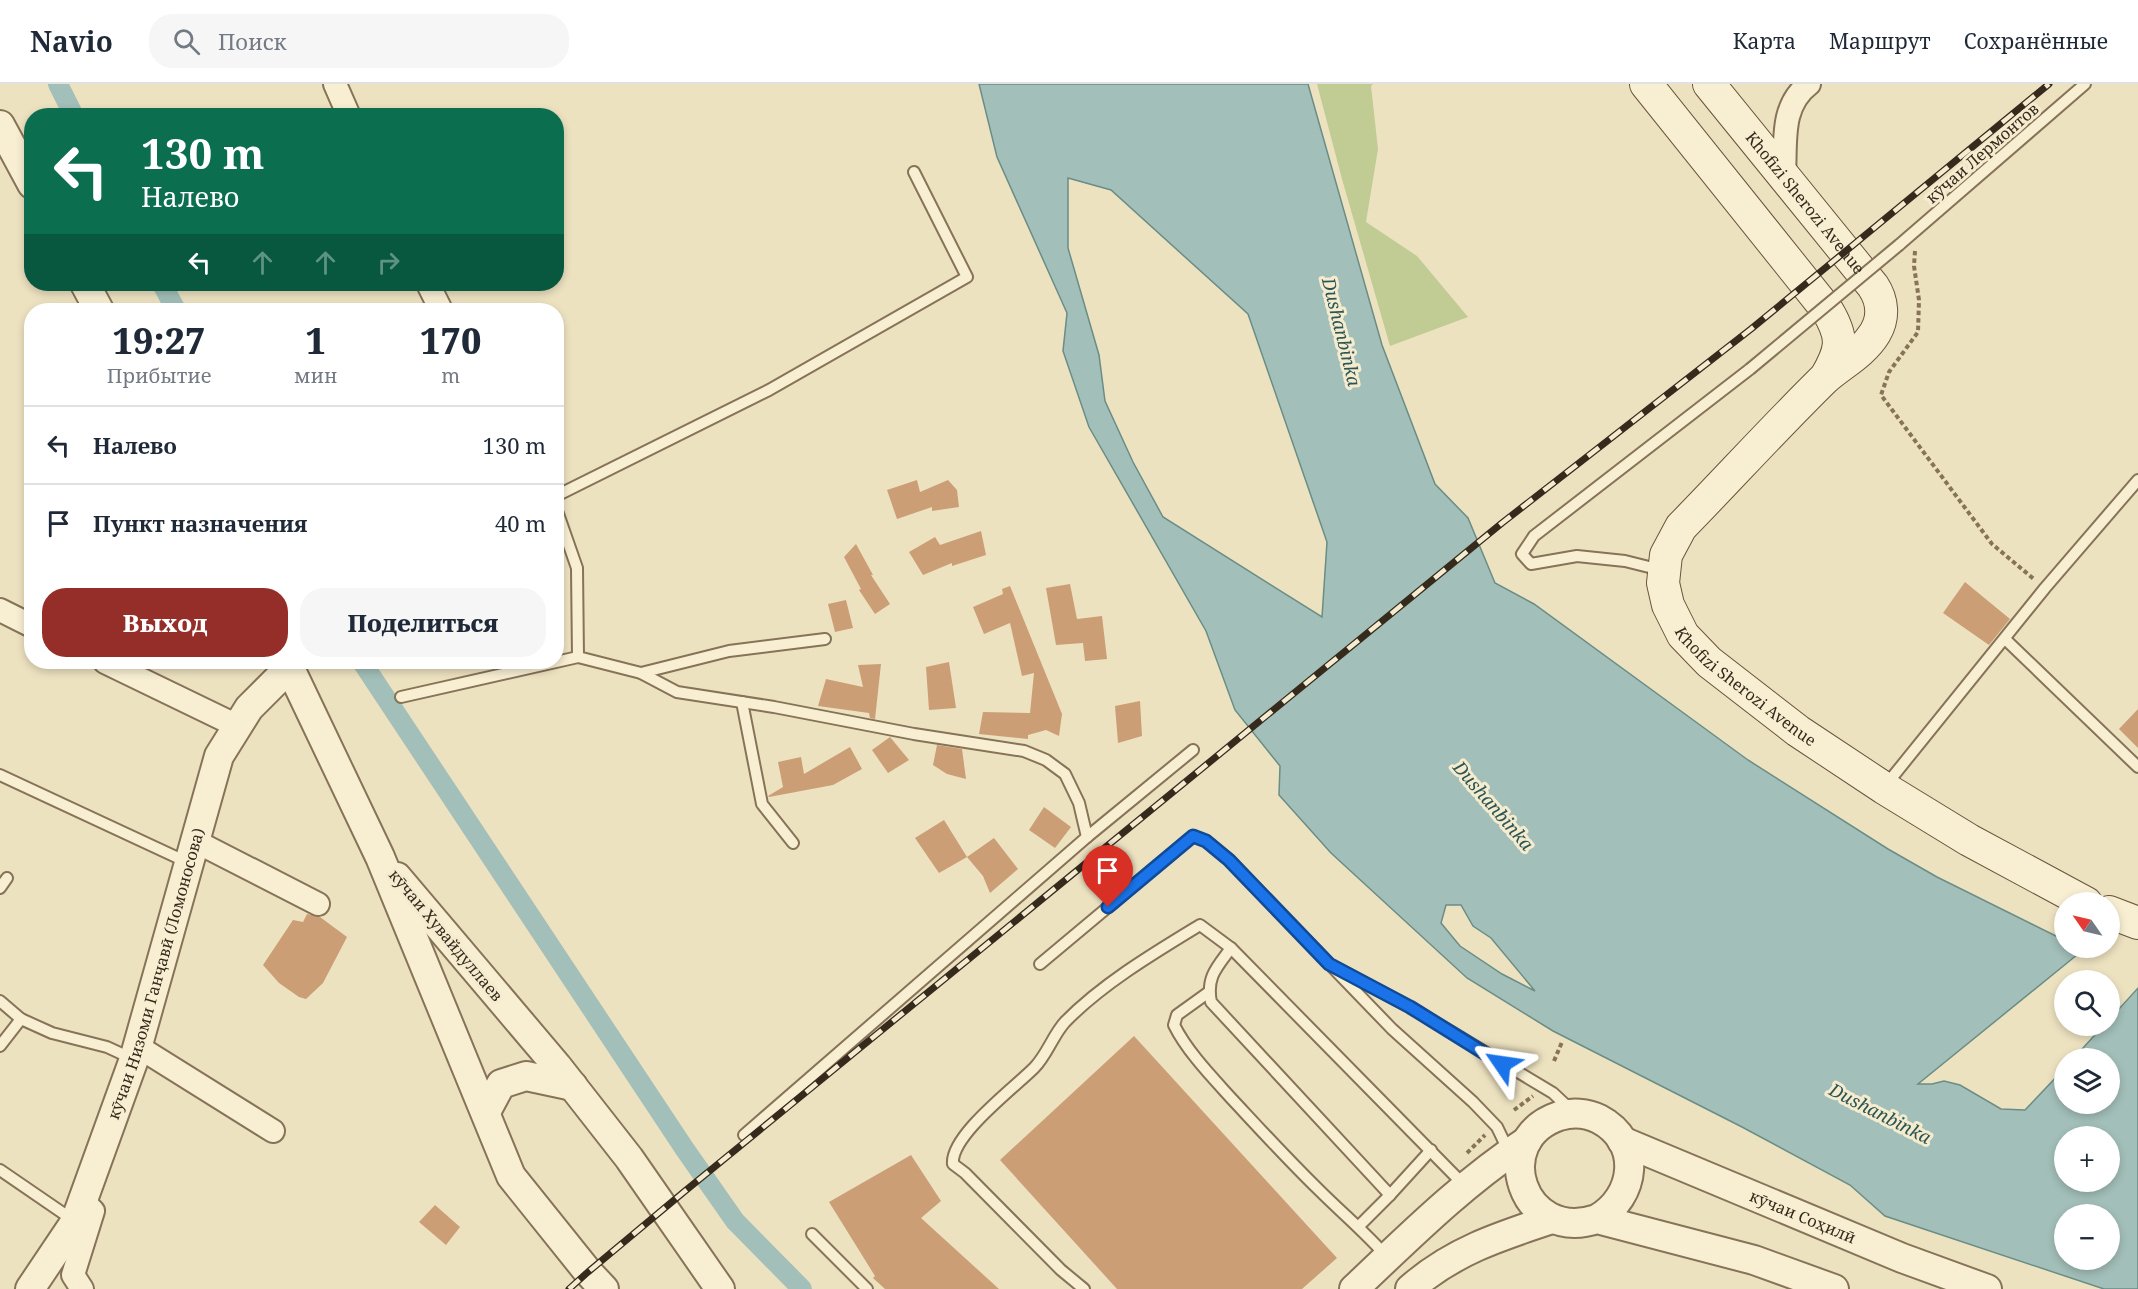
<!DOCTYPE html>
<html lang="ru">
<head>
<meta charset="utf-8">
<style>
	:root { --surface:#fff; --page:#f6f6f7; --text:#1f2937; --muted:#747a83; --line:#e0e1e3; --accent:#952e29 }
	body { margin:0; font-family:"Noto Serif",serif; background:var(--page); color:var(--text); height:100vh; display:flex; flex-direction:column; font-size:22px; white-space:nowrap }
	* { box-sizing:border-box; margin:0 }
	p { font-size:20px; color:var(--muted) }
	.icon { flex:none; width:33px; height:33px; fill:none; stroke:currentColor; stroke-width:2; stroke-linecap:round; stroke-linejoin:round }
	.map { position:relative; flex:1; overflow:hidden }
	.side { position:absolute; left:24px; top:219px; width:540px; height:366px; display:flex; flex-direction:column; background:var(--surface); border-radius:24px; box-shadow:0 3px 9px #0003 }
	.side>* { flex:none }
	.top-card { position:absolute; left:24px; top:24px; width:540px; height:183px; border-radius:24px; box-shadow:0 3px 9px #0003; background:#0b6e4f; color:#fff; overflow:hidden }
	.needle { width:39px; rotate:304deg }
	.controls { position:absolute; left:2054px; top:808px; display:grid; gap:12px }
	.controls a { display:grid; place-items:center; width:66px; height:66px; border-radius:50%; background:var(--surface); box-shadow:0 3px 9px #0003; font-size:30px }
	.pin { position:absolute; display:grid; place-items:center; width:51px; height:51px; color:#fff; margin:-62px -26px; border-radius:50% 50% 50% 0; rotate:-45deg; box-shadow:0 0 6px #0007 }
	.pin .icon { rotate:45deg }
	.me { position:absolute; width:66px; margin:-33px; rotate:302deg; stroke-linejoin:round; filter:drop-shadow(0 0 4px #0008) }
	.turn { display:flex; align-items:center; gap:21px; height:126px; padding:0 18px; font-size:27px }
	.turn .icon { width:78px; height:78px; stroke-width:2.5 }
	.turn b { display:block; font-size:42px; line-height:51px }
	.lanes { display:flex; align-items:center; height:57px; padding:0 18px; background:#0003; justify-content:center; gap:30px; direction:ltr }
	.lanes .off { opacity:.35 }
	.eta { display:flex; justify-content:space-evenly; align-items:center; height:102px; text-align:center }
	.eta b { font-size:36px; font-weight:800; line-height:42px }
	.primary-button { display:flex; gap:12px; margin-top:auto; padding:12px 18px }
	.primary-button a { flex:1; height:69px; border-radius:24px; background:var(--accent); color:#fff; font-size:24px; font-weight:800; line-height:69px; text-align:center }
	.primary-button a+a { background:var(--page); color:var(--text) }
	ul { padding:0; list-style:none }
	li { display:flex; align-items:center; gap:18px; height:78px; padding:0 18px; border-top:2px solid var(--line) }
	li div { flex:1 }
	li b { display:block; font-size:22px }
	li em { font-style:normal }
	header { display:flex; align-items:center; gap:36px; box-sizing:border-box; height:84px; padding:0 30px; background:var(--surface); border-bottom:2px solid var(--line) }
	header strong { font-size:28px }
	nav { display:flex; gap:33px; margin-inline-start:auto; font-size:21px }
	.search { width:420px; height:54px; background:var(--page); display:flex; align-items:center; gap:15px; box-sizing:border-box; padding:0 21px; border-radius:24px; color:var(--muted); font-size:22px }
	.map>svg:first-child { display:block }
</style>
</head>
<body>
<header>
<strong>Navio</strong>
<div class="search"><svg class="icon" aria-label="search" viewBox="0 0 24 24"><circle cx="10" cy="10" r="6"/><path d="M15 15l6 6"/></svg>Поиск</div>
<nav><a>Карта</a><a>Маршрут</a><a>Сохранённые</a></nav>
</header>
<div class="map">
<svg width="2138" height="1205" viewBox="0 0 2138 1205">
	<rect width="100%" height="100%" fill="#ede2c0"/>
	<path fill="#c1cb94" d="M 1317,0 L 1373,0 L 1371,2 L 1378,65 L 1366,138 L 1417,172 L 1468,233 L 1390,262 L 1342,95 Z"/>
	<path fill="#a3bfb9" stroke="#6a8d86" stroke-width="1.5" fill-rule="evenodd" d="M 979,0 L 1308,0 L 1382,261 L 1435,400 L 1468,434 L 1495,499 L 1534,520 L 1748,676 L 1888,765 L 1937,793 L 2064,856 L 2064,864 L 2079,864 L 2083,866 L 1918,1000 L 1932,1000 L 1944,997 L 1960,1001 L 2001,1025 L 2025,1026 L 2064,985 L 2064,1020 L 2109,1020 L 2109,975 L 2073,975 L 2103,942 L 2109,942 L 2109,936 L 2138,904 L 2138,1205 L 2104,1205 L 1885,1132 L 1850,1101 L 1742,1043 L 1553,947 L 1467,894 L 1331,769 L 1279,711 L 1280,682 L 1235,626 L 1206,547 L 1089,343 L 1063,267 L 1067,229 L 997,73 ZM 1068,94 L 1111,106 L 1248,230 L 1327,458 L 1322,533 L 1163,433 L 1133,378 L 1105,317 L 1099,271 L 1068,164 ZM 1446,821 L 1461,821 L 1473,842 L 1491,854 L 1535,907 L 1502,890 L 1460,862 L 1441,839 ZM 2064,1053 L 2109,1053 L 2109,1098 L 2064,1098 ZM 2064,1131 L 2109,1131 L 2109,1176 L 2064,1176 Z"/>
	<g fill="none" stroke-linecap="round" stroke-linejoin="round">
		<g stroke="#a3bfb9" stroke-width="20">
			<path d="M 58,0 L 74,32"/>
			<path d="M 162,200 L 176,226"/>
			<path d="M 362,578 L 684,1064 L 735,1137 L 802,1205"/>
		</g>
	</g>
	<g fill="#cb9e76">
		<path d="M 917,396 L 920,408 L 948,396 L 957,406 L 959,423 L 932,427 L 932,423 L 897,435 L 887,406 Z"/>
		<path d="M 981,447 L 986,471 L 952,482 L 952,479 L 923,491 L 909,468 L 935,453 L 940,461 Z"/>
		<path d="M 856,460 L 873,491 L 871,491 L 890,520 L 875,530 L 859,506 L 861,505 L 844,473 Z"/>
		<path d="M 1965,498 L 2010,535 L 1989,561 L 1943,529 Z"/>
		<path d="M 1070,500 L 1077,535 L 1102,532 L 1107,575 L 1085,577 L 1083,559 L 1056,561 L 1046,504 Z"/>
		<path d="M 1010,502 L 1062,630 L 1059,652 L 1046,646 L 1028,651 L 1028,655 L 979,650 L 983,628 L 1030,629 L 1034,589 L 1022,592 L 1010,539 L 984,550 L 973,523 L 1003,510 L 1002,505 Z"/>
		<path d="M 846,516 L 853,544 L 835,548 L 828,520 Z"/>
		<path d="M 949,578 L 956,624 L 929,626 L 926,583 Z"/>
		<path d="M 881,580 L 875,635 L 870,634 L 869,629 L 818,622 L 826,595 L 863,603 L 858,581 Z"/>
		<path d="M 1140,617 L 1142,652 L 1118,659 L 1115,622 Z"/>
		<path d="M 2138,625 L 2138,664 L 2119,645 Z"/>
		<path d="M 890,653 L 909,676 L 888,689 L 872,666 Z"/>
		<path d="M 937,661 L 962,665 L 966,695 L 947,690 L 933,681 Z"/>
		<path d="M 850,663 L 862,685 L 833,701 L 769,713 L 768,712 L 783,703 L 778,678 L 801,673 L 804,690 Z"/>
		<path d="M 1044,723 L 1071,743 L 1055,764 L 1029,746 Z"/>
		<path d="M 944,736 L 967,773 L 939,789 L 915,754 Z"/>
		<path d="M 994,754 L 1018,785 L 990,809 L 983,792 L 967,773 Z"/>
		<path d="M 307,830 L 320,833 L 347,853 L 323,899 L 306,915 L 299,913 L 279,899 L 263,881 L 293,836 L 303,838 Z"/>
		<path d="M 1134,952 L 1337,1174 L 1302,1205 L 1117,1205 L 1000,1076 Z"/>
		<path d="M 911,1071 L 941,1117 L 921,1134 L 999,1205 L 885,1205 L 873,1194 L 875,1192 L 829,1118 Z"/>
		<path d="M 435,1121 L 460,1143 L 446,1161 L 419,1138 Z"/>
	</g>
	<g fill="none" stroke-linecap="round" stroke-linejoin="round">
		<defs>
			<g id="service">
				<path d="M 1899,161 L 2085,0"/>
				<path d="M 556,412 L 769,306 L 967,193 L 914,88"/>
				<path d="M 556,424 L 577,484 L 578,573 L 641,589 L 677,608 L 774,623 L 914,650 L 1024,667 L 1046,676 L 1065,690 L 1079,719 L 1087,753 L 744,1051"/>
				<path d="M 1661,486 L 1625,477 L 1577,472 L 1531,480 L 1522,470 L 1534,452 L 1750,285"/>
				<path d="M 2005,555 L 2138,683"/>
				<path d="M 641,589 L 729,567 L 825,555"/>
				<path d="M 401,613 L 578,573"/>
				<path d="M 742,618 L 762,720 L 793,759"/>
				<path d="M 0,691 L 189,779"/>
				<path d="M 1886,701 L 2045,504 L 2138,396"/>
				<path d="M 1087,753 L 1193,666"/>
				<path d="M 0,804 L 7,794"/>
				<path d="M 1231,864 C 1217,883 1206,893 1211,918 L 1390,1111 L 1431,1066"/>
				<path d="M 1040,880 L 1193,752 L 1206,757 L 1229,776 L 1392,945 L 1473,1018 L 1497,1043 L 1509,1068"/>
				<path d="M 1338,885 L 1410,923 L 1553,1009 L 1570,1025"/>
				<path d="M 1209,908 L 1177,931 L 1174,941 C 1187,967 1210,991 1230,1013 C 1259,1044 1288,1076 1319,1106 C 1342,1129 1366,1149 1387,1173"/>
				<path d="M 0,917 L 21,935 L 52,949 L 107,963 L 133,975"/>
				<path d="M 0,962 L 21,935"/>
				<path d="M 0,1086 L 73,1136"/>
				<path d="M 1359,1142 L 1390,1111"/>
				<path d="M 812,1150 L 867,1205"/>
				<path d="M 1084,1205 L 1061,1186 L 965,1089 L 953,1080 C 950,1052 1014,1004 1034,984 C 1047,971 1053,951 1065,938 C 1102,900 1154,869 1200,841 L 1231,864 L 1466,1103"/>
			</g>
			<g id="minor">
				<path d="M 335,0 L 349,32"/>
				<path d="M 1784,91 C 1786,58 1780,22 1809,0"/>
				<path d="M 428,200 L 441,226"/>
				<path d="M 0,526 L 32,542"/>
				<path d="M 105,578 L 229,638 L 238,641"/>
				<path d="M 195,757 L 318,820"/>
				<path d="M 137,962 L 273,1047"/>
				<path d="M 82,1205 L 73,1191 L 93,1127 L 84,1118"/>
			</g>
			<g id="tertiary">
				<path d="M 0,41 L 32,100"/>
				<path d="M 85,200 L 99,226"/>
				<path d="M 287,578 L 380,773 L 511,1092 L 588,1188 L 604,1205"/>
				<path d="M 397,793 L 557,982 L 629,1074 L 720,1205"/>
				<path d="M 486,1028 L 501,1000 L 526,992 L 573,1002"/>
				<path id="s1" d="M 1622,1057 L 1902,1174 L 1987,1205"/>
				<path d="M 1597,1135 C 1636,1113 1643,1058 1599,1035 C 1587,1029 1572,1028 1559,1032 C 1488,1056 1522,1160 1597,1135 L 1754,1176 L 1834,1205"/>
				<path id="s2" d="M 30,1205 L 75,1138 L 134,975 L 219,672 L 249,624 L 290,583"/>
				<path d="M 1354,1205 C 1409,1153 1464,1098 1527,1057"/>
				<path d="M 1410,1205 C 1451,1168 1500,1152 1552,1135"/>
			</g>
			<g id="secondary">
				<path d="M 1646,0 L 1827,226 C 1844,254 1842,265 1826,293"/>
				<path id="s3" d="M 1709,0 L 1873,202 C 1883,217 1884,234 1875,249 C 1863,269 1841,280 1824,295 C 1775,343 1729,394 1681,443 L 1666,471 L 1663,499 L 1668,521 L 1683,551 L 1709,578 L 1798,647 L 1884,704 L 1969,756 L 2086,819"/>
				<path d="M 2109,828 L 2138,839"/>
			</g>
		</defs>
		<use href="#service" stroke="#867358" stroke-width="14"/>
		<use href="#minor" stroke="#867358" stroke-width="26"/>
		<use href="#tertiary" stroke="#867358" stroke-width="32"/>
		<use href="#secondary" stroke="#68543b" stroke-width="34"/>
		<g stroke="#867358" stroke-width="4" stroke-dasharray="4.5 3" stroke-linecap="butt">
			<path d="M 1915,167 L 1914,182 L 1919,216 L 1918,248 L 1889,288 L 1881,311 L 1992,460 L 2035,496"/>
			<path d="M 1554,977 L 1562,958"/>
			<path d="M 1514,1026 L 1533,1012"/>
			<path d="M 1467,1069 L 1485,1051"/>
		</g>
		<use href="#service" stroke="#f8efd3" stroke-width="10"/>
		<use href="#minor" stroke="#f8efd3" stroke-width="22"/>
		<use href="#tertiary" stroke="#f8efd3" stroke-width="28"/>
		<use href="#secondary" stroke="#f8efd3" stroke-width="32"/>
		<defs>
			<path id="rail" d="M 569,1205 L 588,1188 L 685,1107 L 1502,439 L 1751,245 L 2049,0"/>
		</defs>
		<use href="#rail" stroke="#362a1d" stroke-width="7"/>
		<use href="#rail" stroke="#f5eccf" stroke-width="4.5" stroke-dasharray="14" stroke-linecap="butt"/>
		<defs>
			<path id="service-bridge" d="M 1750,285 L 1899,161"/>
		</defs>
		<use href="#service-bridge" stroke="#867358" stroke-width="14" stroke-linecap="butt"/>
		<use href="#service-bridge" stroke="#f8efd3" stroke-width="10"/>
	</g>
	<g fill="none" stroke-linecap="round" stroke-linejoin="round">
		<defs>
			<path id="route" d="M 1108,823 L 1193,752 L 1206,757 L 1229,776 L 1329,880 L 1410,923 L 1502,980"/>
		</defs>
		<use href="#route" stroke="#114b97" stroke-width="15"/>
		<use href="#route" stroke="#1a73e8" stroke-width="10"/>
	</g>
	<g text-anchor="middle" stroke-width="6" stroke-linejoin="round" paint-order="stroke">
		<g font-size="16" fill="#362a1d" stroke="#f5eccf">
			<text transform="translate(1982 69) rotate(-41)" y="6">кӯчаи Лермонтов</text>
			<text dy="6" stroke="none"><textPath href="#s3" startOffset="153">Khofizi Sherozi Avenue</textPath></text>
			<text dy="6" stroke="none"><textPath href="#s3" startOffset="782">Khofizi Sherozi Avenue</textPath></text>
			<text transform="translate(446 851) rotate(50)" y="6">кӯчаи Хувайдуллаев</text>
			<text dy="6" stroke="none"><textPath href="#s2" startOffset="342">кӯчаи Низоми Ганҷавӣ (Ломоносова)</textPath></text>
			<text dy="6" stroke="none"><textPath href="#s1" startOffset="196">кӯчаи Соҳилӣ</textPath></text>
		</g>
		<g font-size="18" font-style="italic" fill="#2c5655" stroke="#f5eccf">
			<text transform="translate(1341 248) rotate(76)" y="6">Dushanbinka</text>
			<text transform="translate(1493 722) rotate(49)" y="6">Dushanbinka</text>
			<text transform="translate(1880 1030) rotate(27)" y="6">Dushanbinka</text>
		</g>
	</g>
</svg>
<div class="controls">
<a><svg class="needle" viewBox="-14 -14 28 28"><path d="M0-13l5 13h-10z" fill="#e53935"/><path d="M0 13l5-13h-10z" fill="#747a83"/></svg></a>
<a><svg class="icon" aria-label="search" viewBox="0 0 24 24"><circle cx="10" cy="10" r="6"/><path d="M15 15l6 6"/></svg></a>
<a><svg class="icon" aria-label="layers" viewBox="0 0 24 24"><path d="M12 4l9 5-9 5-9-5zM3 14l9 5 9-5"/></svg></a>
<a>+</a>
<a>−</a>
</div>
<div class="pin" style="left:1108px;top:823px;background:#d93025"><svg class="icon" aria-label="arrive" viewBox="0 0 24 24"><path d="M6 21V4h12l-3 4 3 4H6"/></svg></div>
<svg class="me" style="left:1502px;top:980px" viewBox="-20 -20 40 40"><path d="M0-17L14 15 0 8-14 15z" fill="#1a73e8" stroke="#fff" stroke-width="4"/></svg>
<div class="top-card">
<div class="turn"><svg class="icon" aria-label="left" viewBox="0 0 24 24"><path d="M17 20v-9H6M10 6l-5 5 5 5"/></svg><div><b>130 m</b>Налево</div></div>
<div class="lanes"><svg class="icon" aria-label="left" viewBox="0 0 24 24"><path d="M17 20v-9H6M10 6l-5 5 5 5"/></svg><svg class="icon off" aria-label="ahead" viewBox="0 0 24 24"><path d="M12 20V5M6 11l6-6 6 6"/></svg><svg class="icon off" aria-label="ahead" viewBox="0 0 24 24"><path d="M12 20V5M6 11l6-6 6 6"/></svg><svg class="icon off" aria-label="right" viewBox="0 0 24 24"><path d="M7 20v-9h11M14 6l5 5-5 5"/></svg></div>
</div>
<section class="side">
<div class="eta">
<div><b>19:27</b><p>Прибытие</p></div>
<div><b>1</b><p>мин</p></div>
<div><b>170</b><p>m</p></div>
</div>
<ul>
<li><svg class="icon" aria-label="left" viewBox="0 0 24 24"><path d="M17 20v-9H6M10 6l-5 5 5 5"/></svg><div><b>Налево</b></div><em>130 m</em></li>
<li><svg class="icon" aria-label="arrive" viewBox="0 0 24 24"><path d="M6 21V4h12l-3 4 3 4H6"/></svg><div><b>Пункт назначения</b></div><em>40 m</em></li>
</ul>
<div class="primary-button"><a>Выход</a><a>Поделиться</a></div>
</section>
</div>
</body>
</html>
